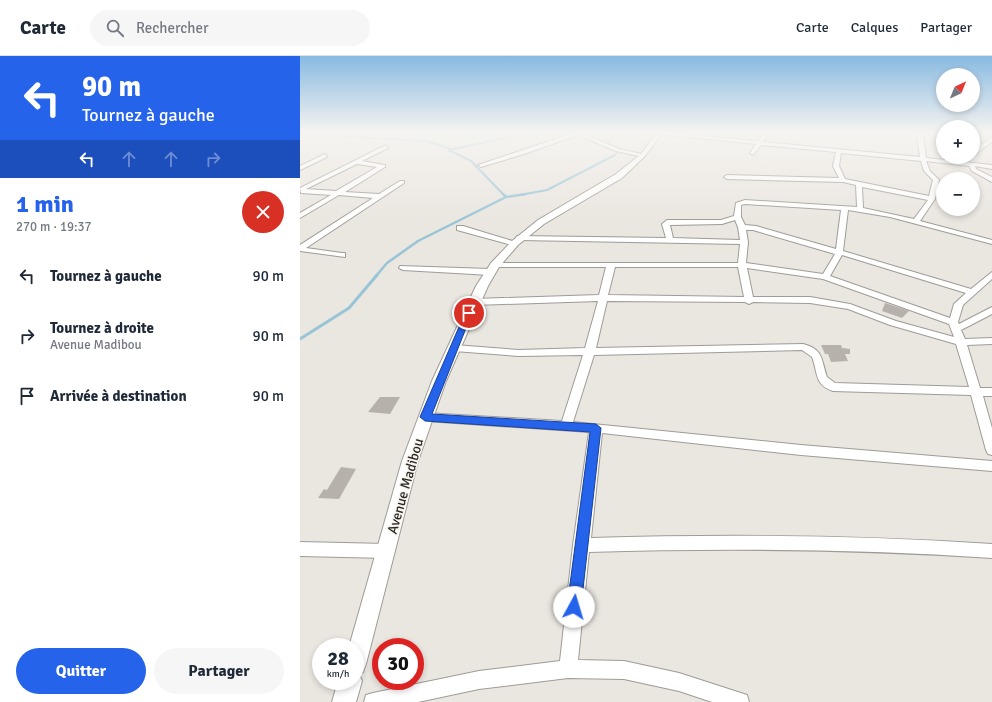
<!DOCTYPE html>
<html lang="fr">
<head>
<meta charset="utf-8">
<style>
	:root { --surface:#fff; --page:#f6f6f7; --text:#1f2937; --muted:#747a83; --line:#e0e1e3; --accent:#2563eb }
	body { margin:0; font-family:Signika,sans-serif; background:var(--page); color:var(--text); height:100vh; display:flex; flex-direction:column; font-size:15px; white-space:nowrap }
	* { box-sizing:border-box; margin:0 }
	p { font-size:13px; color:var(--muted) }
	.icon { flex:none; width:22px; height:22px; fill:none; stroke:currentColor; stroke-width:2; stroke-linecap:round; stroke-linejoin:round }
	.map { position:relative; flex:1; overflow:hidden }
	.drawer { display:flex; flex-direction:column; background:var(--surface); width:300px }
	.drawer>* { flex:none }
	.hud { background:#2563eb; color:#fff; overflow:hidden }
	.needle { width:26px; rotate:43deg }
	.controls { position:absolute; left:636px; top:12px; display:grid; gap:8px }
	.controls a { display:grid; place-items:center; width:44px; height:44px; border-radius:50%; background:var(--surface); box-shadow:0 2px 6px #0003; font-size:20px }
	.speed { position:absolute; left:12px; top:582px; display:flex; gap:8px; font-size:20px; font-weight:700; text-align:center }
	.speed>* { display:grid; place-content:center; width:52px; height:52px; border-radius:50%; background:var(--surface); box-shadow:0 2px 6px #0003; line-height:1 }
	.speed small { font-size:10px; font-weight:400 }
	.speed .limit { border:6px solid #d22; background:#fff; color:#111 }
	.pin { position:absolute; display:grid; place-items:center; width:34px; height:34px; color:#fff; margin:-17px; border:2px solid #fff; border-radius:50%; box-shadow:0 1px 4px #0007 }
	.me { position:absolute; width:44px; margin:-22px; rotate:6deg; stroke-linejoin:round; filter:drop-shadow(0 0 3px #0008) }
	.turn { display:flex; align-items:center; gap:14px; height:84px; padding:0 16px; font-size:18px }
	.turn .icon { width:52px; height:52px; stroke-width:2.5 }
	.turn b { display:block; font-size:28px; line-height:34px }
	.lanes { display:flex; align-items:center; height:38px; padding:0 16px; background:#0003; justify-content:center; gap:20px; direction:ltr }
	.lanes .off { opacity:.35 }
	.round { display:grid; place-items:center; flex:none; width:42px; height:42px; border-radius:21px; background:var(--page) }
	.head { display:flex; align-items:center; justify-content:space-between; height:68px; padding:0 16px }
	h1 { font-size:24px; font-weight:800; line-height:30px; color:var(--accent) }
	.cta { display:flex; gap:8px; margin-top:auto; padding:8px 16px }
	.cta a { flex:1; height:46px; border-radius:24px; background:var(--accent); color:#fff; font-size:16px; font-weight:800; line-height:46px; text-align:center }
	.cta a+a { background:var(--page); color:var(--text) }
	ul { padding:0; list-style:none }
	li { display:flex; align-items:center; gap:12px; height:60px; padding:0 16px }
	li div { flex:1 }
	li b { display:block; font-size:15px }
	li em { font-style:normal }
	header { display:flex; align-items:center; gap:24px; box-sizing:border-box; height:56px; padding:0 20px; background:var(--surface); border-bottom:1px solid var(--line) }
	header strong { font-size:19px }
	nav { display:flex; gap:22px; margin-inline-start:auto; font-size:14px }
	.search { width:280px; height:36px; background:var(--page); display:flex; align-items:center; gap:10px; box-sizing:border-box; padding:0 14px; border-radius:22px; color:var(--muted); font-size:15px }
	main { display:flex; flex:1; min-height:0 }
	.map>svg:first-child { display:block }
</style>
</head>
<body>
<header>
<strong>Carte</strong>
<div class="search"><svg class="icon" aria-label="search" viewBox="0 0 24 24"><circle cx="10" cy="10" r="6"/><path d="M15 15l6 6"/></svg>Rechercher</div>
<nav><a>Carte</a><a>Calques</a><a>Partager</a></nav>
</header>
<main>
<section class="drawer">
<div class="hud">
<div class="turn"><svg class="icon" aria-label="left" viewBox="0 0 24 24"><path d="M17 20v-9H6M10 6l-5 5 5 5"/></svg><div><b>90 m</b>Tournez à gauche</div></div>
<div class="lanes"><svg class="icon" aria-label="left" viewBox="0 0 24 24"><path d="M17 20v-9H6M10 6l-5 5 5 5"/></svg><svg class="icon off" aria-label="ahead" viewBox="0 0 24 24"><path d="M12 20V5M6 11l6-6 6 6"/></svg><svg class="icon off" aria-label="ahead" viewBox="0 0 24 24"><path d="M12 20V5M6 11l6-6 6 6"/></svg><svg class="icon off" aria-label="right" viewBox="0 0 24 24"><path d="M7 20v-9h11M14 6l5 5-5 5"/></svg></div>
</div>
<div class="head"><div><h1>1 min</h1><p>270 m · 19:37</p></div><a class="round" style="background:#d93025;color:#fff"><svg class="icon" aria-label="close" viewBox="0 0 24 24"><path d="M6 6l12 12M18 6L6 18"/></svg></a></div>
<ul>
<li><svg class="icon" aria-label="left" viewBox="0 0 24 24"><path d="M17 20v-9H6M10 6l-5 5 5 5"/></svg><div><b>Tournez à gauche</b></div><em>90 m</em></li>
<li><svg class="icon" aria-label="right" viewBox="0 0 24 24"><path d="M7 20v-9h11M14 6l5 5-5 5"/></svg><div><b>Tournez à droite</b><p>Avenue Madibou</p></div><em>90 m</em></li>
<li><svg class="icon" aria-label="arrive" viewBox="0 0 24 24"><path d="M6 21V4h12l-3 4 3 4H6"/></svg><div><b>Arrivée à destination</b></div><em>90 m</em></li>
</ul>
<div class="cta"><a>Quitter</a><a>Partager</a></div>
</section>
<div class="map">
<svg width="692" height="646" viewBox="0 0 692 646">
	<rect width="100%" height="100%" fill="#eae6e0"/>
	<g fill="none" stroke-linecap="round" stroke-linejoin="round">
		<g stroke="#98c4d7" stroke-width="2">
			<path d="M 0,78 L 126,85 L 148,92 L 149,94"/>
			<path d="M 204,139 L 171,105 L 149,94 L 234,76"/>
			<path d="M 220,139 L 247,134 L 315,99 L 317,96 L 309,87 L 315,76"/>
		</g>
		<g stroke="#98c4d7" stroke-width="2.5">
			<path d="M 203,138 L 206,141"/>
			<path d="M 76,220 L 87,207 L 118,185 L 206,141 L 226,138"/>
		</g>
		<path stroke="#98c4d7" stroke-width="3" d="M 0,283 L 49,252 L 77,219"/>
	</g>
	<g fill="#b6b1ab">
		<path d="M 585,247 L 609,255 L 602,262 L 582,255 Z"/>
		<path d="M 521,289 L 541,289 L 542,292 L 550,293 L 550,298 L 545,298 L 548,305 L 531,306 L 528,298 L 525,298 Z"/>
		<path d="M 80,341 L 100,341 L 90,358 L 68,356 Z"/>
		<path d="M 41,411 L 56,413 L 39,443 L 18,442 L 24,433 L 27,434 Z"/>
	</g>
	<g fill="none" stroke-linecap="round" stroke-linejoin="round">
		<defs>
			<g id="minor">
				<path d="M 273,76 L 280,76 L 319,93 L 346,99 L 343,101 L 316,95 L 278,79 L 224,98 L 181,111 L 178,109 L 273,77 Z"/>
				<path d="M 360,76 L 458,85 L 464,76 L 468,76 L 463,86 L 620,101 L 617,79 L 620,77 L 623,79 L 626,102 L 692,109 L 692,113 L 675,110 L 676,113 L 692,121 L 692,126 L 672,115 L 669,110 L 626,105 L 630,115 L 639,124 L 635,143 L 620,165 L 692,184 L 692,188 L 590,161 L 548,154 L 543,195 L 671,233 L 692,216 L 692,223 L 663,249 L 658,266 L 659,268 L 692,251 L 692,258 L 661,274 L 665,283 L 692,282 L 692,288 L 667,289 L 680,332 L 692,332 L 692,340 L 683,340 L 692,372 L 692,399 L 688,398 L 686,394 L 671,339 L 533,335 C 514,329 518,316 512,301 L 502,294 L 294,299 L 273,366 L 501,389 L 692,405 L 692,415 L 501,399 L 302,377 L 291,482 C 425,478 558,479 692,488 L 692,502 C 558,493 424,492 289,496 L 278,604 L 324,605 L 379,617 L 447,639 L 449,646 L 412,646 L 379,635 L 324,623 L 268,622 L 179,633 L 118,646 L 64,646 L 66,639 L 73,637 L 179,615 L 260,605 L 273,489 L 289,376 L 125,365 L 121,364 L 119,361 L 121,358 L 125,357 L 262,365 L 283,299 L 219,300 L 154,295 L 149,292 L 154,289 L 219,294 L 285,292 L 298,245 L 174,249 L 169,246 L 174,243 L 299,239 L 306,211 L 192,211 L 192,207 L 438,207 L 440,188 L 220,184 L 216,182 L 217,180 L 366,182 L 362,168 L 367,164 L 421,164 L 434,160 L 436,147 L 445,144 L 557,151 L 556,129 L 543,126 L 427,123 L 424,121 L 427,119 L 539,122 L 533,110 L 536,96 L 461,89 L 453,99 L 450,97 L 456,88 L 358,78 ZM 541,97 L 621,105 L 624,115 L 633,124 L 629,140 L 545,123 L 539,110 ZM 562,131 L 628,144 L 614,163 L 563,152 ZM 445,148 L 541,154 L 536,193 L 456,170 L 445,169 L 441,161 L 441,149 ZM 435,164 L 438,171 L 440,184 L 373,182 L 370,169 L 422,168 ZM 446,174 L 453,174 L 535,198 L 523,218 L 446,207 L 448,186 ZM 542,199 L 666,237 L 654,248 L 650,262 L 530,220 ZM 315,211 L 438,211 L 444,241 L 308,239 ZM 447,212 L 523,223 L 649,268 L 654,281 L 596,265 L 550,248 L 510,241 L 453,241 ZM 307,245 L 445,246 L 449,248 L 453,246 L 510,247 L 548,253 L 590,269 L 656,288 L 669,331 L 535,327 L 527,321 C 521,304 524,293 503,288 L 296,292 Z"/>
				<path d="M 692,81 L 692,86 L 673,100 L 673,95 Z"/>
				<path d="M 86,89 L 88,92 L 62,105 L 85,109 L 85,111 L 45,136 L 79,138 L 100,125 L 104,125 L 104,127 L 6,192 L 42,197 L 45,197 L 45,201 L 0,195 L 0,189 L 73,142 L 39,139 L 0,162 L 0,157 L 31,139 L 1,137 L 0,132 ZM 57,108 L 77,111 L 36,135 L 6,133 Z"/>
				<path d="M 25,98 L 27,101 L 0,114 L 0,110 Z"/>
				<path d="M 157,170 L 163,170 L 219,187 L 212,189 L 157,174 Z"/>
				<path d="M 100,210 L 190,213 L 194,216 L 190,219 L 103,214 L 99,212 Z"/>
				<path d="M 0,486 L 87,488 L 92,490 L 95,495 L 92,500 L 87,502 L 0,500 Z"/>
			</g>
			<path id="tertiary" d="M 357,76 L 363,76 L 345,100 L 322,122 L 244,168 L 218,189 L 199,211 L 188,230 L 146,325 L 118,405 L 66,608 L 63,616 L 59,618 L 62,625 L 56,646 L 32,646 L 38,625 L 55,625 L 55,591 L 49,591 L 102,405 L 132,325 L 176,230 L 191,207 L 212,185 L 238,164 L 316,118 L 341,98 Z"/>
		</defs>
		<use href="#minor" stroke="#9f9b96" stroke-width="2"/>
		<use href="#tertiary" stroke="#9f9b96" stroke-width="2"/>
		<use href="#minor" fill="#fff" fill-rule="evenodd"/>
		<use href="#tertiary" fill="#fff" fill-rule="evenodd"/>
	</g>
	<linearGradient id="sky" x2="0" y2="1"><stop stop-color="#88bae1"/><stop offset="0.46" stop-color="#f6f4f1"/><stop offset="1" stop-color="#f6f4f1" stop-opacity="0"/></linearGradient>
	<rect width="692" height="166" fill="url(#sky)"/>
	<path fill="#2563eb" stroke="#184099" d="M 169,255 L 172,257 L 132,358 L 296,368 L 301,372 L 281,551 L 279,556 L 274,558 L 269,556 L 267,551 L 290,376 L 125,365 L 120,361 L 165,257 Z"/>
	<g text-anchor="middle" stroke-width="3" stroke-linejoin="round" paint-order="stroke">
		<g font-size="14" fill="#292825" stroke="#f8f3ed">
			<text transform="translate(105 430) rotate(-74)" y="5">Avenue Madibou</text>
		</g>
	</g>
</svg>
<div class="controls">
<a><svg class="needle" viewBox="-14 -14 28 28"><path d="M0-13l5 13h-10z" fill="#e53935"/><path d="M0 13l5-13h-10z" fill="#747a83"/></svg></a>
<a>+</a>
<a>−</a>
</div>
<div class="speed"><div>28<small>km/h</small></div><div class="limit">30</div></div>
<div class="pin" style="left:169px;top:257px;background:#d93025"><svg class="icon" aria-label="arrive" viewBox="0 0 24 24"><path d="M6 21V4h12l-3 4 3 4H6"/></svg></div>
<svg class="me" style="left:274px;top:551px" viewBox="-20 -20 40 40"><circle r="19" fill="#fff"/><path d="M0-13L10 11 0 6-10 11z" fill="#2563eb"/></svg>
</div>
</main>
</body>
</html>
